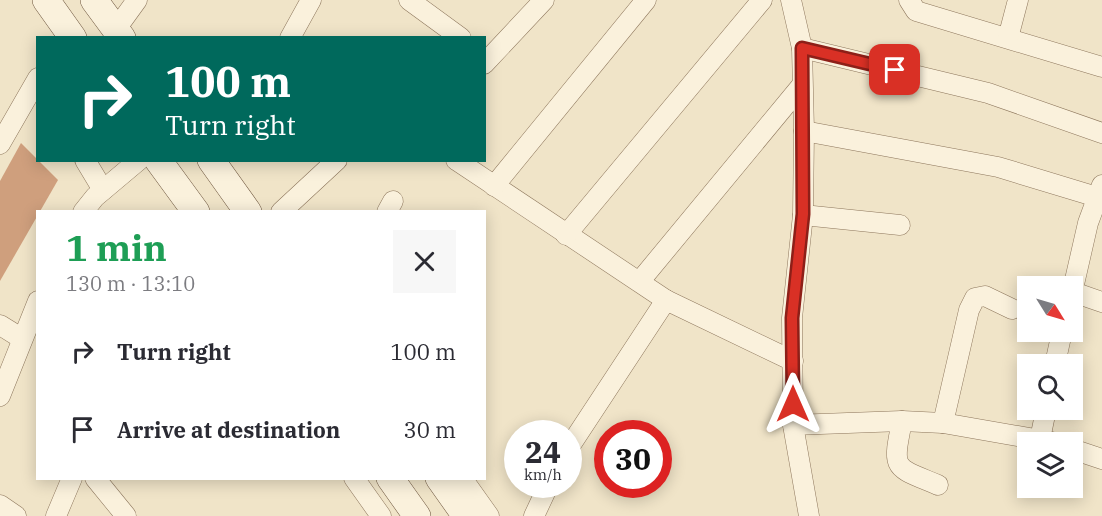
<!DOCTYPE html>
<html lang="en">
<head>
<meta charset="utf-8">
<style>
	:root { --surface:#fff; --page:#f7f7f7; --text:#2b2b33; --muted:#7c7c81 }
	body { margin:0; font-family:"IBM Plex Serif",serif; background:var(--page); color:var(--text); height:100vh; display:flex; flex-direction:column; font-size:22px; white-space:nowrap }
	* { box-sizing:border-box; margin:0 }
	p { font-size:20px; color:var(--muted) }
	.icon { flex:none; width:33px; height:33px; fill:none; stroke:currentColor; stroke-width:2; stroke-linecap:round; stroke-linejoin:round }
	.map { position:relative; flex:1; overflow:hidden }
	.sheet { position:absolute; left:36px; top:210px; width:450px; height:270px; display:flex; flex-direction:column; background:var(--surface); border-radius:0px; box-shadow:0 3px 15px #0003 }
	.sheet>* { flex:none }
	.top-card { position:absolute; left:36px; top:36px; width:450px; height:126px; border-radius:0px; box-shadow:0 3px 15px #0003; background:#00695c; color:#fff; overflow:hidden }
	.needle { width:39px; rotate:127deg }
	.controls { position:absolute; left:1017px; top:276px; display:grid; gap:12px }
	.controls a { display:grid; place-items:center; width:66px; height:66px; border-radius:0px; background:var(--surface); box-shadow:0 3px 15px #0003; font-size:30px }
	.speed { position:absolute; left:504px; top:420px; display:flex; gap:12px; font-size:30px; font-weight:700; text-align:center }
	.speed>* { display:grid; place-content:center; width:78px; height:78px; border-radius:50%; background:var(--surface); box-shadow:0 3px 15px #0003; line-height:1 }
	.speed small { font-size:15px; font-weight:400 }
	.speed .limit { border:9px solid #d22; background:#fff; color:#111 }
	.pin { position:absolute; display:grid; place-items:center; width:51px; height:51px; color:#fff; margin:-26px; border-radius:12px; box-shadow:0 3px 9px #0006 }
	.me { position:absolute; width:66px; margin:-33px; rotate:0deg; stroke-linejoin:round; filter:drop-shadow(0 0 4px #0008) }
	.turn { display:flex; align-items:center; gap:21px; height:126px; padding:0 30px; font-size:27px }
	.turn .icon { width:78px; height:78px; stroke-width:2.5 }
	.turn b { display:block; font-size:42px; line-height:51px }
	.round { display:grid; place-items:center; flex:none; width:63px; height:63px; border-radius:0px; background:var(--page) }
	.overview { display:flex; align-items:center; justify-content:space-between; height:102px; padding:0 30px }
	h1 { font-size:36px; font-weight:800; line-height:45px; color:#1e9e55 }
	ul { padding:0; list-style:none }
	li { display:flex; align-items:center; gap:18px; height:78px; padding:0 30px }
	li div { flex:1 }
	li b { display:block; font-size:22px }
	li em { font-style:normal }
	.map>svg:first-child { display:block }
</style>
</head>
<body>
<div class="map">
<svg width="1102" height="516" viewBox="0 0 1102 516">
	<rect width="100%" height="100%" fill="#f0e4c8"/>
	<path fill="#cf9f7d" d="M 21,143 L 58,180 L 0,281 L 0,181 Z"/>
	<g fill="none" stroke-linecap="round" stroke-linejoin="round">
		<defs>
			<g id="street">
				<path d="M 409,0 L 461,38"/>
				<path d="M 791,0 L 802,48 L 804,131 L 803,215 L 792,318 L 793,425 L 809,516"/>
				<path d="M 909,0 L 916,11 L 1102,67"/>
				<path d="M 116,29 L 137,0"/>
				<path d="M 290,38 L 311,0"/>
				<path d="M 1008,38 L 1018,0"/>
				<path d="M 802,48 L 988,93 L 1102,133"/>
				<path d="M 484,64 L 544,0"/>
				<path d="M 804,131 L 998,167 L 1097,197"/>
				<path d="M 0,144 L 38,78"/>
				<path d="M 85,160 L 103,190"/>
				<path d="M 456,160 L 666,300"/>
				<path d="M 494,186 L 646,0"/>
				<path d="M 83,212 L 95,197 L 139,160"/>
				<path d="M 281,212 L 337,160"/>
				<path d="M 387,212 L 393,201"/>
				<path d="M 803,215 L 900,225"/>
				<path d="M 566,235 L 762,0"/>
				<path d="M 640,281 L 802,85"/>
				<path d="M 1073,292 L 1102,302"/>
				<path d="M 1072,293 L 1088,223 L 1102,185"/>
				<path d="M 0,325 L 21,338"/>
				<path d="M 1055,364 L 1062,332"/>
				<path d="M 0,396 L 38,301"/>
				<path d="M 902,421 C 892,471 893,466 938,485"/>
				<path d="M 943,423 L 969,310 L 975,298 L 985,296 L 1012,309"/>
				<path d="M 793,425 L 902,421 L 943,423 L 1052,442"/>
				<path d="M 1040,439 L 1046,410"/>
				<path d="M 568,449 L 666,300 L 793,361"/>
				<path d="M 1072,449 L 1102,459"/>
				<path d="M 95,478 L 126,516"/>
				<path d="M 354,478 L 381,516"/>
				<path d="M 462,478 L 489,516"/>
				<path d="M 0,505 L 16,516"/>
				<path d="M 56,516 L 72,478"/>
				<path d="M 534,516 L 549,484"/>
			</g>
			<g id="secondary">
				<path d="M 46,0 L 73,38"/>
				<path d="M 94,0 L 122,38"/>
				<path d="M 158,160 L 196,212"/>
				<path d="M 211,160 L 248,212"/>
				<path d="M 390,478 L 417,516"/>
				<path d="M 439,478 L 466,516"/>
			</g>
		</defs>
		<use href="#street" stroke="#8d765c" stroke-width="21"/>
		<use href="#secondary" stroke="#6f573f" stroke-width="28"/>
		<use href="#street" stroke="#faf1dc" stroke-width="20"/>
		<use href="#secondary" stroke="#faf1dc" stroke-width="27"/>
	</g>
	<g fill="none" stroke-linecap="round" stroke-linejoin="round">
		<defs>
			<path id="route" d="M 793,404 L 792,318 L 803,214 L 802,48 L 895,70"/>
		</defs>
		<use href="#route" stroke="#8d1f18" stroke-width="15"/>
		<use href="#route" stroke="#d93025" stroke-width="10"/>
	</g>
</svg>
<div class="controls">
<a><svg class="needle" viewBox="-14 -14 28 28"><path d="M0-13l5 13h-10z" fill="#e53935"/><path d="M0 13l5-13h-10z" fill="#7c7c81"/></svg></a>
<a><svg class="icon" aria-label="search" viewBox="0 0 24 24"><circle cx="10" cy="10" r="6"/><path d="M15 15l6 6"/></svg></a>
<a><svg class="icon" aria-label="layers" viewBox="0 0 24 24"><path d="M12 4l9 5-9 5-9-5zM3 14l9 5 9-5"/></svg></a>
</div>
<div class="speed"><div>24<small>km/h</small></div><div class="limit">30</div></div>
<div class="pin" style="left:895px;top:70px;background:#d93025"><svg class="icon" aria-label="arrive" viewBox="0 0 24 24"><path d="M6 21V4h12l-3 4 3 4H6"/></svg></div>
<svg class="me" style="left:793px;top:404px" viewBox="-20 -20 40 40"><path d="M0-17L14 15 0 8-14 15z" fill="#d93025" stroke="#fff" stroke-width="4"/></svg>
<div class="top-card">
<div class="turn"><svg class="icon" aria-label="right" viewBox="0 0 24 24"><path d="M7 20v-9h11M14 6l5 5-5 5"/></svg><div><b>100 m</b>Turn right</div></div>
</div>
<section class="sheet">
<div class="overview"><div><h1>1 min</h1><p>130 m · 13:10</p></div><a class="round"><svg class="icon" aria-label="close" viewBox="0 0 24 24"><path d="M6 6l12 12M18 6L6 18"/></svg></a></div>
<ul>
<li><svg class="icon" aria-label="right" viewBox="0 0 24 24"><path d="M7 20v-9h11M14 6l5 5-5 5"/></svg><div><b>Turn right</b></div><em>100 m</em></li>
<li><svg class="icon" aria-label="arrive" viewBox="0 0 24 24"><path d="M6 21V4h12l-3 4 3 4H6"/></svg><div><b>Arrive at destination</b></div><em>30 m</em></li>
</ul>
</section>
</div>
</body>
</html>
